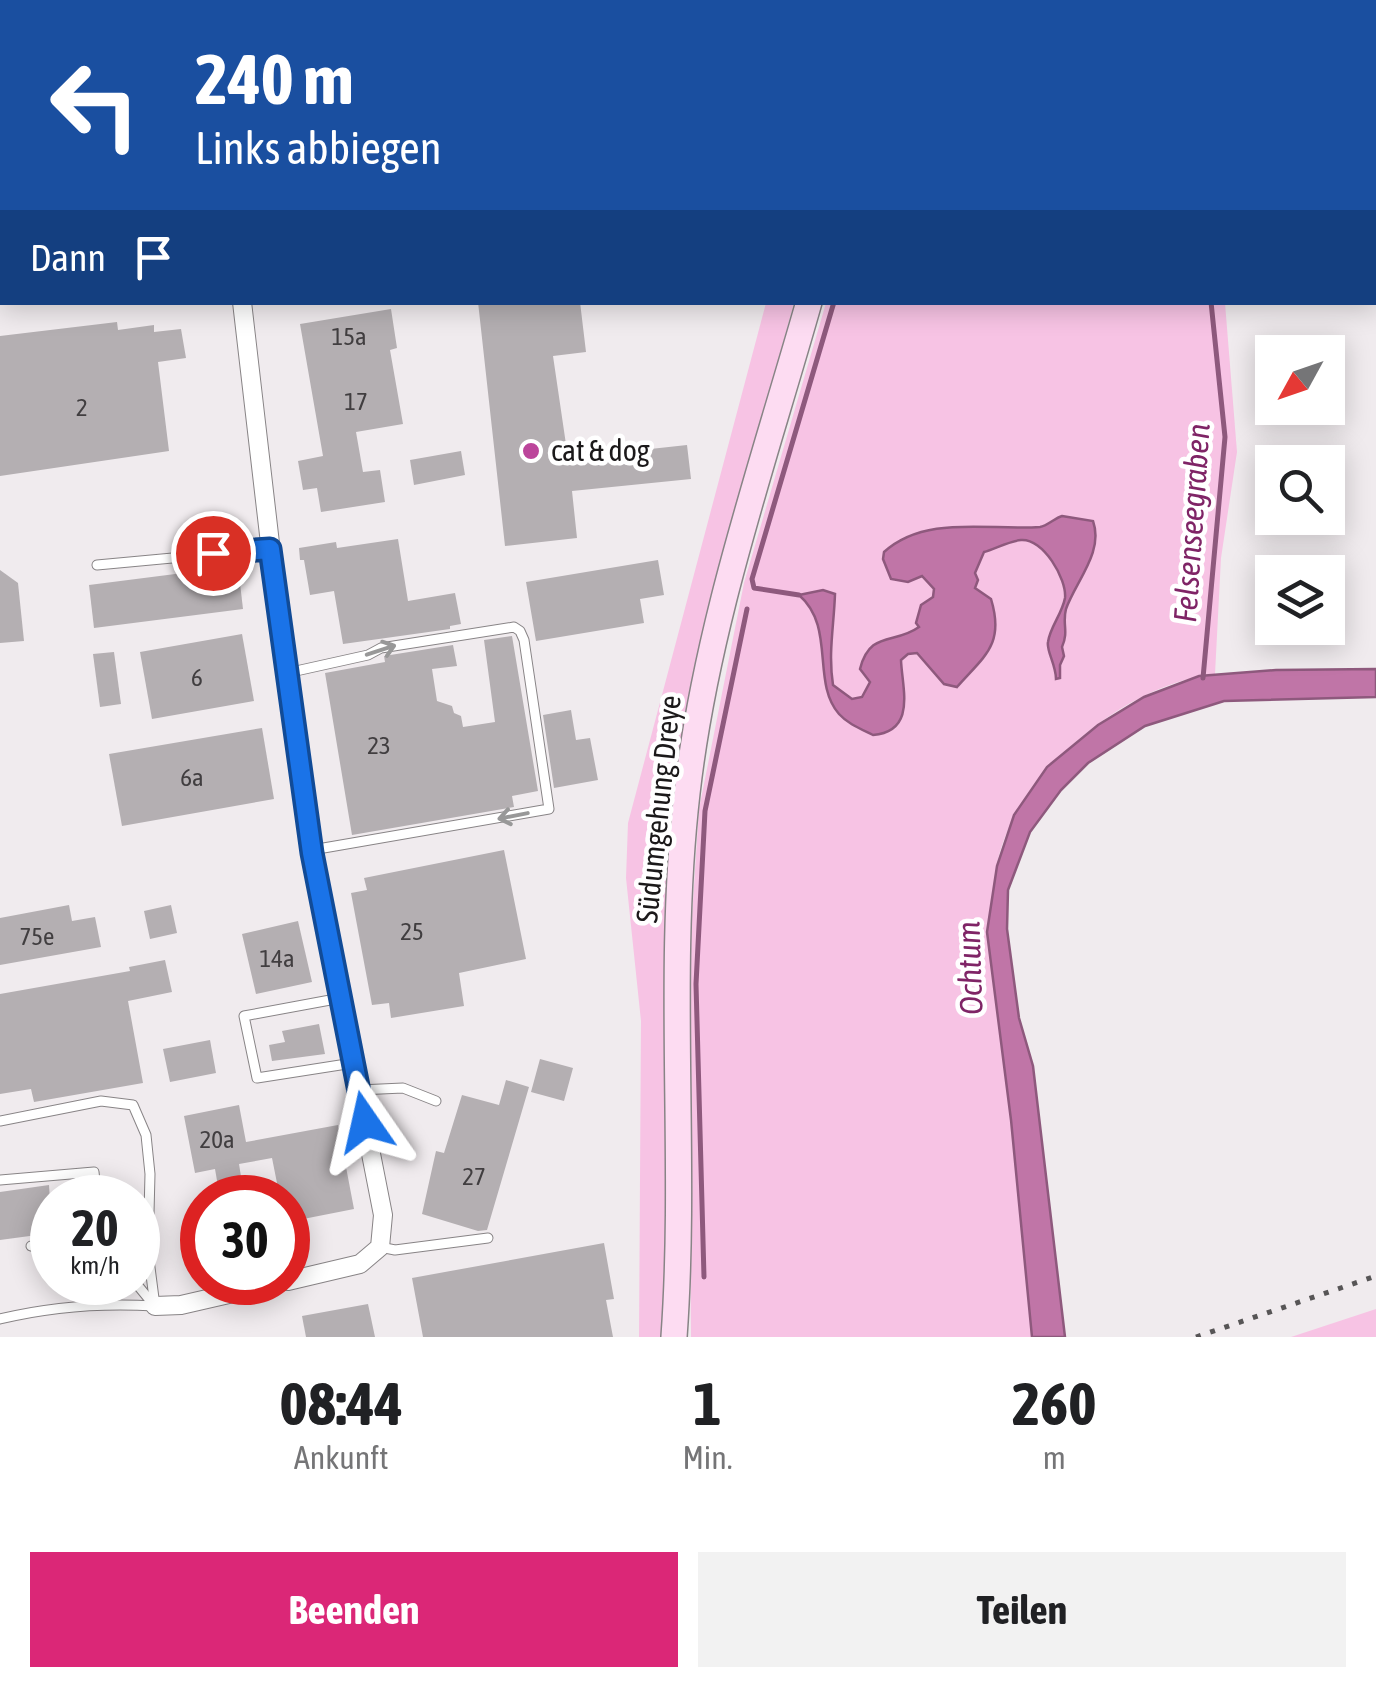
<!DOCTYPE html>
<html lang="de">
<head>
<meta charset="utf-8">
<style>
	:root { --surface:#fff; --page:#f2f2f2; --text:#202124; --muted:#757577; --accent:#db2777 }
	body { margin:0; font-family:"Asap Condensed",sans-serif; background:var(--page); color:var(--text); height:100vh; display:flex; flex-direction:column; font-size:38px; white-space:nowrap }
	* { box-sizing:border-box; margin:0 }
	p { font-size:32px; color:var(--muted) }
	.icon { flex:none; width:55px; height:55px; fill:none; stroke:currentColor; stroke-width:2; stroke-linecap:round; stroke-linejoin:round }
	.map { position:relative; height:1337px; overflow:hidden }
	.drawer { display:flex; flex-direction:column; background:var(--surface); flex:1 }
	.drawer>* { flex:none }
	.guide { position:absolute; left:0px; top:0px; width:1378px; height:305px; box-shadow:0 5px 25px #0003; background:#1a4fa0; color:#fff; overflow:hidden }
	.needle { width:65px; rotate:230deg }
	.fabs { position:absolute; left:1255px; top:335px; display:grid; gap:20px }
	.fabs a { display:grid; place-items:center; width:90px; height:90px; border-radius:0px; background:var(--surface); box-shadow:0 5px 25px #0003; font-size:50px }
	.speed { position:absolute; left:30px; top:1175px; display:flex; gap:20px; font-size:50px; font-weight:700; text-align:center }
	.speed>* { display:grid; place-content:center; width:130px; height:130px; border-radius:50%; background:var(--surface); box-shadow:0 5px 25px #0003; line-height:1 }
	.speed small { font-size:25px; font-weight:400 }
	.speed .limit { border:15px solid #d22; background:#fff; color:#111 }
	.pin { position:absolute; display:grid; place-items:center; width:85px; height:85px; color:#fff; margin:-42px; border:5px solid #fff; border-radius:50%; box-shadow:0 2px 10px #0007 }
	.me { position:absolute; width:110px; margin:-55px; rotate:349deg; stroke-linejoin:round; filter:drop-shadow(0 0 8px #0008) }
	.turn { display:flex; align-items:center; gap:35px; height:210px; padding:0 30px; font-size:45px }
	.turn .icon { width:130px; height:130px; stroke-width:2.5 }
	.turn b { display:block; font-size:70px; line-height:85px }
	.then { display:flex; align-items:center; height:95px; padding:0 30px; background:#0003; gap:20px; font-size:38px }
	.eta { display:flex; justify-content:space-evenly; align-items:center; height:170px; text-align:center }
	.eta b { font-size:60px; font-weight:700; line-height:70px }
	.primary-button { display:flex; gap:20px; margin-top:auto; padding:20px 30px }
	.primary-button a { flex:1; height:115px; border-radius:0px; background:var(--accent); color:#fff; font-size:40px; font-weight:700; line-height:115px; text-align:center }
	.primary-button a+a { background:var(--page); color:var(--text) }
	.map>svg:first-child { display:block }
</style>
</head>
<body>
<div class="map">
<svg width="1376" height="1337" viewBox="0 0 1376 1337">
	<rect width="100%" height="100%" fill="#f0ebee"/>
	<g fill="#f7c3e4">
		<path d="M 766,303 L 794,303 L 750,463 L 673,811 L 666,873 L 666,1292 L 661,1337 L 639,1337 L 641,1021 L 626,878 L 628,823 Z"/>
		<path d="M 826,303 L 1225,303 L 1237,452 L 1221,558 L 1215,674 C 1126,683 1013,776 997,865 C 995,877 998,891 999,903 C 1000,931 1002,959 1003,987 C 1010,1104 1019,1220 1032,1337 L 691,1337 L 688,978 L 699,809 L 744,583 Z"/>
		<path d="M 1376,1309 L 1376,1337 L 1291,1337 Z"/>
	</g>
	<g fill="#c075a7" stroke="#8e597d" stroke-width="2.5">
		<path d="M 1062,516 L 1093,521 C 1104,552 1076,581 1066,609 C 1062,624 1069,631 1062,647 L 1064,656 L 1060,665 L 1060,678 L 1056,679 C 1056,665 1046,650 1048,642 C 1050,627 1062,614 1065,598 C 1067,579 1043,538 1021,540 C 1009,541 995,549 984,552 L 975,573 L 978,580 L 975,588 L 991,599 C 1005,645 984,656 957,687 L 944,684 L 917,653 L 908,654 L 901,660 C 902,688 917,731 873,735 C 861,729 848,724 839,714 C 811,682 836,627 799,595 L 823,590 L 835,594 C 834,625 828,653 833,685 L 852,699 L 862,697 L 870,682 L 860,669 C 870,630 894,645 919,627 L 916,623 L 921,605 L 933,597 L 934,589 L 922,576 L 908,582 L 891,579 L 883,559 L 884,552 C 926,514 990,531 1040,527 C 1047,526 1055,518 1062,516 Z"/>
		<path d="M 1376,669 L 1376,697 L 1224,701 L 1145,726 L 1088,763 L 1061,790 L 1030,832 L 1008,890 L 1007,929 L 1019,1018 L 1033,1066 L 1065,1337 L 1032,1337 L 1011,1120 L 987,932 L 997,866 L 1014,815 L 1047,767 L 1098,725 L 1144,697 L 1199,676 L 1276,670 Z"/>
	</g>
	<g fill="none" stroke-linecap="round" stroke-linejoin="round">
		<g stroke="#8e597d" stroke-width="5">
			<path d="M 1153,0 L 1155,2"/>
			<path d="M 917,2 L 918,0"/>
			<path d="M 799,595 L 754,588 L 752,579 L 834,302"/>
			<path d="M 1203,678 L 1225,437 L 1211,302"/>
			<path d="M 704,1277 L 696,984 L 705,811 L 747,609"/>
		</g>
	</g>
	<g fill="#b4afb2" fill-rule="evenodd">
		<path d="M 478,302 L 580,302 L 586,352 L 553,356 L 568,458 L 687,445 L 691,479 L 572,491 L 577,538 L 505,546 Z"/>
		<path d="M 391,309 L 397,348 L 390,350 L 403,424 L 356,432 L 363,472 L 380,470 L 385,502 L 321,512 L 317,488 L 303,490 L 298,461 L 323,456 L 300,324 Z"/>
		<path d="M 117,322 L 118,330 L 154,325 L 154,332 L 181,329 L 186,358 L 158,362 L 169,451 L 0,476 L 0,336 Z"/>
		<path d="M 461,451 L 465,475 L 414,485 L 410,460 Z"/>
		<path d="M 398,539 L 408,601 L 455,593 L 461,624 L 450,626 L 450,629 L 343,644 L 334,591 L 310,595 L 304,560 L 300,560 L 299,548 L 336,542 L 337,548 Z"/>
		<path d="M 658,560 L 664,595 L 640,599 L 644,623 L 536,641 L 526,582 Z"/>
		<path d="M 238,566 L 243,609 L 94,628 L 89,585 Z"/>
		<path d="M 0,570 L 18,583 L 24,641 L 0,643 Z"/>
		<path d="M 242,634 L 254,701 L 152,719 L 140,652 Z"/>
		<path d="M 512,636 L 538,791 L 512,796 L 514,807 L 352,835 L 325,673 L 385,662 L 384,656 L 453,645 L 457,666 L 432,669 L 437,701 L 452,706 L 454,713 L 461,716 L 463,727 L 495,722 L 484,640 Z"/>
		<path d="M 114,652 L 121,704 L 100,707 L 93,654 Z"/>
		<path d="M 571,710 L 576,740 L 590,738 L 598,780 L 554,788 L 543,715 Z"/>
		<path d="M 262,728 L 274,799 L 122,826 L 109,754 Z"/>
		<path d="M 504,850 L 526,959 L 459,973 L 464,1006 L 391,1018 L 389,1003 L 372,1005 L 351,893 L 367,890 L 364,878 Z"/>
		<path d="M 69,905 L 72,921 L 95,917 L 101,947 L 0,965 L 0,918 Z"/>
		<path d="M 171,905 L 177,933 L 150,939 L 144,911 Z"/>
		<path d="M 298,921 L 312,982 L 256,994 L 242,934 Z"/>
		<path d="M 165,960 L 172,992 L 128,1001 L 143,1083 L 34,1102 L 31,1089 L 0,1094 L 0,994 L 130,971 L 129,967 Z"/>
		<path d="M 319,1024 L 325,1054 L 272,1061 L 269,1045 L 285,1042 L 282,1031 Z"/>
		<path d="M 210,1040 L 216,1073 L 170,1082 L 163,1049 Z"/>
		<path d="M 540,1059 L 573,1068 L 564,1101 L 531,1092 Z"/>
		<path d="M 506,1080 L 529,1087 L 487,1230 L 478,1231 L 422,1214 L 436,1151 L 444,1153 L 462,1095 L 499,1105 Z"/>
		<path d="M 239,1105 L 246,1142 L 338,1125 L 354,1209 L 288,1222 L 288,1198 L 220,1198 L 215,1169 L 195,1173 L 184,1116 ZM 272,1158 L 277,1183 L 243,1189 L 239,1164 Z"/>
		<path d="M 49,1185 L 52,1233 L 0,1240 L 0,1192 Z"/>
		<path d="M 604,1243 L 614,1299 L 606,1300 L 613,1337 L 423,1337 L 412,1278 Z"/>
		<path d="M 368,1304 L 375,1337 L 306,1337 L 302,1316 Z"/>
	</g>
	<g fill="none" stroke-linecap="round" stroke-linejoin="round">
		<defs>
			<g id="service">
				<path d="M 296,0 L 296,2"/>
				<path d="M 572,2 L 594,0"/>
				<path d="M 97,565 L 270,549"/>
				<path d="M 287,673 L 368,655 L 381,648 L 514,627 L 520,631 L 524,640 L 549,809 L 312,850"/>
				<path d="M 341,998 L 244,1016 L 257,1078 L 353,1063"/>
				<path d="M 359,1090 L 403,1088 L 436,1101"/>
				<path d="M 0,1121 L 101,1101 L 133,1105 L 146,1135 L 150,1174 L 148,1252 L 155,1306"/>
				<path d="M 0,1180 L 94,1172 L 97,1198"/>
				<path d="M 31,1246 L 52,1252"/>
				<path d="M 380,1247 L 395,1250 L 488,1238"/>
				<path d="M 135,1282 L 153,1304"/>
				<path d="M 0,1319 C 49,1307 105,1303 155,1306"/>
			</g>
			<g id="minor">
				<path d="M 628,0 L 628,2"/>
				<path d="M 0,227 L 2,227"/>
				<path d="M 242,302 L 276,595 L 312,853 L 383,1215 L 380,1247 L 360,1264 L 288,1281"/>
				<path d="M 155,1306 L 181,1305 L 281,1282"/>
			</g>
			<g id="secondary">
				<path d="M 890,2 L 891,0"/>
				<path d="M 674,1337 C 687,1156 666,974 687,793 C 706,626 763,464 809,302"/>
			</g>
		</defs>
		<use href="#service" stroke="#888486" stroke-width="11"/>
		<use href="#minor" stroke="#888486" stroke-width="20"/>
		<use href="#secondary" stroke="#888486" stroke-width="28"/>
		<use href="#service" stroke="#fff" stroke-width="9"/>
		<use href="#minor" stroke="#fff" stroke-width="18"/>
		<use href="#secondary" stroke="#fddcf2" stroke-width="25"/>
		<path stroke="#575556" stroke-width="5" stroke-dasharray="5 10" stroke-linecap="butt" d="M 1196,1337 L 1376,1276"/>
	</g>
	<defs><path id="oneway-shaft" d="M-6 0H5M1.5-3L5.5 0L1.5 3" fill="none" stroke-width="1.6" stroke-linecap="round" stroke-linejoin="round" transform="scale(2.5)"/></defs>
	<g stroke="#989898">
		<use href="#oneway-shaft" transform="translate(381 650) rotate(-18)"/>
		<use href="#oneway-shaft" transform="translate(513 816) rotate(169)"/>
	</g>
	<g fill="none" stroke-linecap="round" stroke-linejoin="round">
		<defs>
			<path id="route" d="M 213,553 L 270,549 L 312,853 L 365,1122"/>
		</defs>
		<use href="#route" stroke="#114b97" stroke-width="25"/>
		<use href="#route" stroke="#1a73e8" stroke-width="18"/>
	</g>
	<circle fill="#bc459b" stroke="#fff" stroke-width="4" cx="531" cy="451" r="10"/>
	<g text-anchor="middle" stroke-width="9" stroke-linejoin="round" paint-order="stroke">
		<g font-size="25" fill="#413e40">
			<text x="349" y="345">15a</text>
			<text x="356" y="410">17</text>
			<text x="82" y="416">2</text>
			<text x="197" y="686">6</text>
			<text x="379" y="754">23</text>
			<text x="192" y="786">6a</text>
			<text x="412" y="940">25</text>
			<text x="37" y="945">75e</text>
			<text x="277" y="967">14a</text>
			<text x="217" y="1148">20a</text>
			<text x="474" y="1185">27</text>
		</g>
		<g font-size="30" fill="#1b191a" stroke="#fff" text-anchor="start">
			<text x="551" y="461">cat &amp; dog</text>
		</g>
		<g font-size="30" fill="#1b191a" stroke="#fff">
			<text transform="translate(659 809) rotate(-84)" y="10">Südumgehung Dreye</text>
		</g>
		<g font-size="32" font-style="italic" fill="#7f2466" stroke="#fff">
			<text transform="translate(1192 523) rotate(-86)" y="11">Felsenseegraben</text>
			<text transform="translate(970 968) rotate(-92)" y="11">Ochtum</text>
		</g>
	</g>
</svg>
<div class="fabs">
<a><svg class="needle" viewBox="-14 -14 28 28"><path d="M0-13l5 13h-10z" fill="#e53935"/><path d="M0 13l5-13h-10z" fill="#757577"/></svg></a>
<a><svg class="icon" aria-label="search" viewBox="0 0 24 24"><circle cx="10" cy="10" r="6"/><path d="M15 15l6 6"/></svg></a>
<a><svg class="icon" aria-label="layers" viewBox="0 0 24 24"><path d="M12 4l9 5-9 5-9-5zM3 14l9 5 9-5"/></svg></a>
</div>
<div class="speed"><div>20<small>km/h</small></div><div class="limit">30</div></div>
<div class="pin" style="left:213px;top:553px;background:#d93025"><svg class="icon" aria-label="arrive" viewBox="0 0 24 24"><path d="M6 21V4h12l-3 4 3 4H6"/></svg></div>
<svg class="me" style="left:365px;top:1122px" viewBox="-20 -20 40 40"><path d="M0-17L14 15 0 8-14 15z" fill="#1a73e8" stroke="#fff" stroke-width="4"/></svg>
<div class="guide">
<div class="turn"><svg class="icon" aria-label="left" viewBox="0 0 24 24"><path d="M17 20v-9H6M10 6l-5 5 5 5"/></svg><div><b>240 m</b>Links abbiegen</div></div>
<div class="then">Dann<svg class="icon" aria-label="arrive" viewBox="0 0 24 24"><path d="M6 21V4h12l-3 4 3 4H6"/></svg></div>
</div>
</div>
<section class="drawer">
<div class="eta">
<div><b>08:44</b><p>Ankunft</p></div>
<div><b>1</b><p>Min.</p></div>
<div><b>260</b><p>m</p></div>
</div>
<div class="primary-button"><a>Beenden</a><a>Teilen</a></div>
</section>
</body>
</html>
